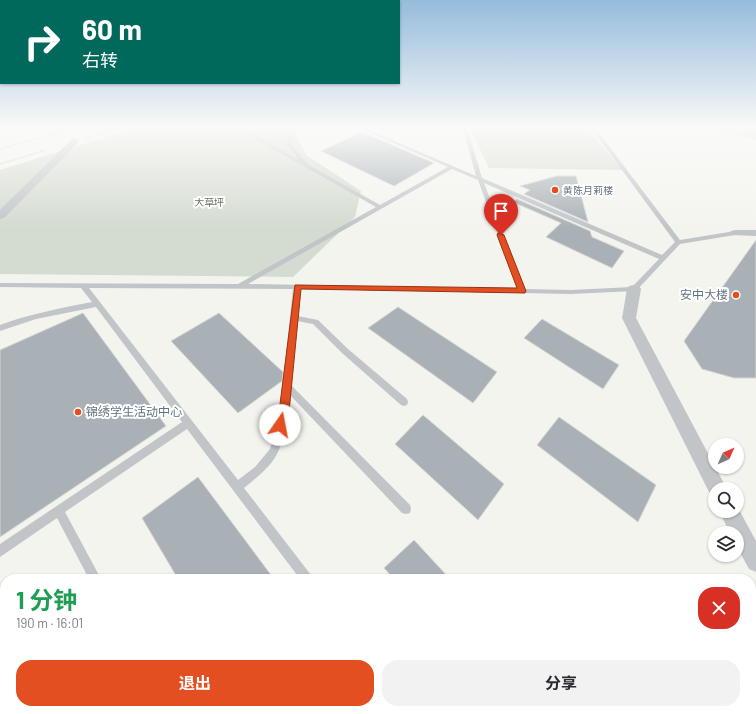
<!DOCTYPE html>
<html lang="zh">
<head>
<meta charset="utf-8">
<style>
	:root { --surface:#fff; --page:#f2f2f3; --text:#2b2b33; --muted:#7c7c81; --accent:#e34f20 }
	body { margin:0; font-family:Barlow,"Noto Sans SC",sans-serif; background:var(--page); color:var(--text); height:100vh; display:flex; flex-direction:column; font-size:15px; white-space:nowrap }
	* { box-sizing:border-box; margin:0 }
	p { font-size:13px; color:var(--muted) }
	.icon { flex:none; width:22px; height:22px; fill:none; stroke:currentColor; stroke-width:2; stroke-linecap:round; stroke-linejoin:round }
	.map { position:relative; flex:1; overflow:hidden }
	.drawer { position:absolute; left:0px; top:574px; width:756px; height:140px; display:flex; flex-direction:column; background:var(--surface); border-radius:16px 16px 0 0; box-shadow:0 1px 3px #0004 }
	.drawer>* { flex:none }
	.banner { position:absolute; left:0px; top:0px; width:400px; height:84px; box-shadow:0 1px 3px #0004; background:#00695c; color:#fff; overflow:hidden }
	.needle { width:26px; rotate:45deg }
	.buttons { position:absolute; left:708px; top:438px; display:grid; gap:8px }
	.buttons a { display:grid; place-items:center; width:36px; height:36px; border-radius:50%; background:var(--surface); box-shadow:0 1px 3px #0004; font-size:20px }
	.pin { position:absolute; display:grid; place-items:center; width:34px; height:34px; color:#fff; margin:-41px -17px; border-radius:50% 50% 50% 0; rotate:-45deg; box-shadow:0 0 4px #0007 }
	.pin .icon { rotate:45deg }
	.me { position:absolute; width:44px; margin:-22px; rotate:12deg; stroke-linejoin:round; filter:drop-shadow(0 0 3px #0008) }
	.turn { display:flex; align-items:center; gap:14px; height:84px; padding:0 16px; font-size:18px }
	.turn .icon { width:52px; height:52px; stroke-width:2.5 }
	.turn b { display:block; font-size:28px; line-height:34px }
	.round { display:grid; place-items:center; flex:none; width:42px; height:42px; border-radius:16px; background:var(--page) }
	.head { display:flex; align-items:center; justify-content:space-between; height:68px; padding:0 16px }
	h1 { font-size:24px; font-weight:700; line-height:30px; color:#1e9e55 }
	.button { display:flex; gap:8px; margin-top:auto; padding:8px 16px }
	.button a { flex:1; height:46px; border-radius:16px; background:var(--accent); color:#fff; font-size:16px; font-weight:700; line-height:46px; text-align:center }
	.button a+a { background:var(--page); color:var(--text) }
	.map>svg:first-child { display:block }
</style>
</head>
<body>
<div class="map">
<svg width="756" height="714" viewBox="0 0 756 714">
	<rect width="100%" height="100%" fill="#f4f4ef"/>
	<g fill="#d4dbd0">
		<path d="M 135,128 L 293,128 L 306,155 L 361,191 L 355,217 L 293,277 L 0,274 L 0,170 Z"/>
		<path d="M 470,128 L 587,128 L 622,170 L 489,168 Z"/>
		<path d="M 713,128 L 756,128 L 756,140 Z"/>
	</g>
	<path fill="#bac6ca" d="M 65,709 L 112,709 L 117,714 L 50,714 Z"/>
	<g fill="#a9b1b6" stroke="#d5d5d2">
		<path d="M 362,132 L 434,163 L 394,186 L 321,151 Z"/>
		<path d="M 557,176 L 576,176 L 588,222 L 524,194 L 530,190 L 520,186 Z"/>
		<path d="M 517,199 L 590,231 L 592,237 L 624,251 L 612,268 L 546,237 L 561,223 L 513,202 Z"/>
		<path d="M 756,240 L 756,378 L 734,378 L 702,369 L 684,341 Z"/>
		<path d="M 398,307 L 497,372 L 473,403 L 368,328 Z"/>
		<path d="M 83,313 L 166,426 L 0,537 L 0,350 Z"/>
		<path d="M 219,313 L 283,372 L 282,381 L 238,413 L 171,341 Z"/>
		<path d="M 542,319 L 619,365 L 603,389 L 524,338 Z"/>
		<path d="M 423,415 L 504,484 L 478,520 L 395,444 Z"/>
		<path d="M 559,417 L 656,485 L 638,522 L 537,445 Z"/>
		<path d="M 198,477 L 274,579 L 178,579 L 142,518 Z"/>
		<path d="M 414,540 L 450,579 L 394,579 L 384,568 Z"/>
	</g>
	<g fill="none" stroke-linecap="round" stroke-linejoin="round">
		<g stroke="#bbbdbf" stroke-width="1.5" stroke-dasharray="1 1" stroke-linecap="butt">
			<path d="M 87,138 L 119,128"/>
			<path d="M 0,149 L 69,129"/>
			<path d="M 0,164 L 46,150"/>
		</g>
		<g fill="#c1c5c8" fill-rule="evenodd">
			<path d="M 236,128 L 241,128 L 299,160 L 287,144 L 288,134 L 292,128 L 296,128 L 292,134 L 291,144 L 307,164 L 380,205 L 448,167 L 359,128 L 364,128 L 476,176 L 463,128 L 467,128 L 482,178 L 662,255 L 675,242 L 591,128 L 595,128 L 680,240 L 735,231 L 738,233 L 735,235 L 680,244 L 636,291 L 634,291 L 571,294 L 300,289 L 298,316 L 318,320 L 348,349 L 407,399 L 408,402 L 407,405 L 404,406 L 401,405 L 342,353 L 313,324 L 297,321 L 291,385 L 410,505 L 411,509 L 410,513 L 406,514 L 402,513 L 290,395 C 289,410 285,439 278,452 C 272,466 255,479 244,488 L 311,575 L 313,579 L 300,579 L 187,429 L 65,512 L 101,579 L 89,579 L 57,518 L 0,557 L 0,544 L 182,422 L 96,307 L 36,319 L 0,331 L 0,325 C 30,314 61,308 92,302 L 81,288 L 0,287 L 0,283 L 238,284 L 376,207 ZM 452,169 L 478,180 L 518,289 L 248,284 ZM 484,183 L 659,259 L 632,287 L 571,290 L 525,289 ZM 89,288 L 293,289 L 280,412 L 270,449 L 255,467 L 238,480 Z"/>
			<path d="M 399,709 L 415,709 L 417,714 L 401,714 Z"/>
		</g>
		<g fill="#c1c5c8" fill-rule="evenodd">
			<path d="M 75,138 L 79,141 L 78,143 L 4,218 L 0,219 L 0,210 L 72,139 Z"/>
			<path d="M 735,230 L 756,230 L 756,236 L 731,235 L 729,233 L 731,231 Z"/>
			<path d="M 634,285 L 639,286 L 641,289 L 636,318 L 727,489 L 715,489 L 715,497 L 711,496 L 622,318 L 627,289 L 629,286 Z"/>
			<path d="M 737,506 L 756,541 L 756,572 L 749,569 L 737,547 L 737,533 L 730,533 L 719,511 L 737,511 Z"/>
			<path d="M 175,709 L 202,709 L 200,714 L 176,714 Z"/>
		</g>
	</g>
	<linearGradient id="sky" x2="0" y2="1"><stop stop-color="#95bbdc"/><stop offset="0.56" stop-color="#fafaf8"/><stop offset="1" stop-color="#fafaf8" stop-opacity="0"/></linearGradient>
	<rect width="756" height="228" fill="url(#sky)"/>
	<path fill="#e34f20" stroke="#943315" d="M 498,233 L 504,235 L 526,291 L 525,293 L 301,289 L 289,412 L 284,429 L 280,430 L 277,429 L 275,425 L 279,412 L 295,285 L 517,288 L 497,235 Z"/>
	<g fill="#e34f20" stroke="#fff" stroke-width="1.5">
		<circle cx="555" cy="190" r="4"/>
		<circle cx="736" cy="295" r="4"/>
		<circle cx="78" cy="412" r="4"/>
	</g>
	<g text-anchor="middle" stroke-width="4" stroke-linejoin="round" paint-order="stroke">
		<g font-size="10" fill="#627381" stroke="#fff" text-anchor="start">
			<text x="563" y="194">黄陈月莉楼</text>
		</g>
		<g font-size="10" fill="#667861" stroke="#fff">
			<text x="209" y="206">大草坪</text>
		</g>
		<g font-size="12" fill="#627381" stroke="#fff" text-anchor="end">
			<text x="728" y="299">安中大楼</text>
			<text x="86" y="416" text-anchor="start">锦绣学生活动中心</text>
		</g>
	</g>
</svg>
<div class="buttons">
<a><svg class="needle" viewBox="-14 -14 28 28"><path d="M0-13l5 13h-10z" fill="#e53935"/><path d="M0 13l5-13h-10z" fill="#7c7c81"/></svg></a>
<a><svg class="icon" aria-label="search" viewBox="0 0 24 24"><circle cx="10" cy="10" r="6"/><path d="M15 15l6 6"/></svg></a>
<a><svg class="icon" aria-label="layers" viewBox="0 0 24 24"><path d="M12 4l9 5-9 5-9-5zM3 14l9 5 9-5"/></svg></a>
</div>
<div class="pin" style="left:501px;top:235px;background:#d93025"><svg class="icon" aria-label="arrive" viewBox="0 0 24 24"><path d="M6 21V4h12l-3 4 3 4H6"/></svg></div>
<svg class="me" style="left:280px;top:425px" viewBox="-20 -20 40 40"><circle r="19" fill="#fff"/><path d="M0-13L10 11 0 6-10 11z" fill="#e34f20"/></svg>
<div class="banner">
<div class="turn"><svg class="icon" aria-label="right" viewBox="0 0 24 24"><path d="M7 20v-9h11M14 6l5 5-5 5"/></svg><div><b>60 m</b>右转</div></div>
</div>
<section class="drawer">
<div class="head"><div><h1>1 分钟</h1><p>190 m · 16:01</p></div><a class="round" style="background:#d93025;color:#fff"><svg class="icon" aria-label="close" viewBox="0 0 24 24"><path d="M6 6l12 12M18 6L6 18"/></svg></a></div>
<div class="button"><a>退出</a><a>分享</a></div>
</section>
</div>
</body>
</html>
